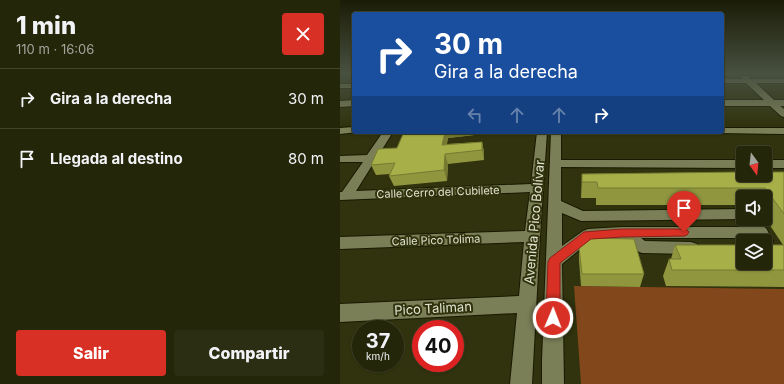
<!DOCTYPE html>
<html lang="es">
<head>
<meta charset="utf-8">
<style>
	:root { --surface:#24260a; --page:#2c2e13; --text:#f1f3f6; --muted:#a3a59c; --line:#41432b; --accent:#d93025 }
	body { margin:0; font-family:Inter,sans-serif; background:var(--page); color:var(--text); height:100vh; display:flex; flex-direction:column; font-size:15px; white-space:nowrap }
	* { box-sizing:border-box; margin:0 }
	p { font-size:13px; color:var(--muted) }
	.icon { flex:none; width:22px; height:22px; fill:none; stroke:currentColor; stroke-width:2; stroke-linecap:round; stroke-linejoin:round }
	.map { position:relative; flex:1; overflow:hidden }
	.drawer { display:flex; flex-direction:column; background:var(--surface); width:340px }
	.drawer>* { flex:none }
	.hud { position:absolute; left:12px; top:12px; width:372px; height:122px; border-radius:4px; box-shadow:0 1px 3px #0004,0 0 0 1px var(--line); background:#1a4fa0; color:#fff; overflow:hidden }
	.needle { width:26px; rotate:165deg }
	.controls { position:absolute; left:396px; top:146px; display:grid; gap:8px }
	.controls a { display:grid; place-items:center; width:36px; height:36px; border-radius:4px; background:var(--surface); box-shadow:0 1px 3px #0004,0 0 0 1px var(--line); font-size:20px }
	.speed { position:absolute; left:12px; top:320px; display:flex; gap:8px; font-size:20px; font-weight:700; text-align:center }
	.speed>* { display:grid; place-content:center; width:52px; height:52px; border-radius:50%; background:var(--surface); box-shadow:0 1px 3px #0004,0 0 0 1px var(--line); line-height:1 }
	.speed small { font-size:10px; font-weight:400 }
	.speed .limit { border:6px solid #d22; background:#fff; color:#111 }
	.pin { position:absolute; display:grid; place-items:center; width:34px; height:34px; color:#fff; margin:-41px -17px; border-radius:50% 50% 50% 0; rotate:-45deg; box-shadow:0 0 4px #0007 }
	.pin .icon { rotate:45deg }
	.me { position:absolute; width:44px; margin:-22px; rotate:1deg; stroke-linejoin:round; filter:drop-shadow(0 0 3px #0008) }
	.turn { display:flex; align-items:center; gap:14px; height:84px; padding:0 16px; font-size:18px }
	.turn .icon { width:52px; height:52px; stroke-width:2.5 }
	.turn b { display:block; font-size:28px; line-height:34px }
	.lanes { display:flex; align-items:center; height:38px; padding:0 16px; background:#0003; justify-content:center; gap:20px; direction:ltr }
	.lanes .off { opacity:.35 }
	.round { display:grid; place-items:center; flex:none; width:42px; height:42px; border-radius:4px; background:var(--page) }
	.summary { display:flex; align-items:center; justify-content:space-between; height:68px; padding:0 16px }
	h1 { font-size:24px; font-weight:800; line-height:30px }
	.button { display:flex; gap:8px; margin-top:auto; padding:8px 16px }
	.button a { flex:1; height:46px; border-radius:4px; background:var(--accent); color:#fff; font-size:16px; font-weight:800; line-height:46px; text-align:center }
	.button a+a { background:var(--page); color:var(--text) }
	ul { padding:0; list-style:none }
	li { display:flex; align-items:center; gap:12px; height:60px; padding:0 16px; border-top:1px solid var(--line) }
	li div { flex:1 }
	li b { display:block; font-size:15px }
	li em { font-style:normal }
	main { display:flex; flex:1; min-height:0 }
	.map>svg:first-child { display:block }
</style>
</head>
<body>
<main>
<section class="drawer">
<div class="summary"><div><h1>1 min</h1><p>110 m · 16:06</p></div><a class="round" style="background:#d93025;color:#fff"><svg class="icon" aria-label="close" viewBox="0 0 24 24"><path d="M6 6l12 12M18 6L6 18"/></svg></a></div>
<ul>
<li><svg class="icon" aria-label="right" viewBox="0 0 24 24"><path d="M7 20v-9h11M14 6l5 5-5 5"/></svg><div><b>Gira a la derecha</b></div><em>30 m</em></li>
<li><svg class="icon" aria-label="arrive" viewBox="0 0 24 24"><path d="M6 21V4h12l-3 4 3 4H6"/></svg><div><b>Llegada al destino</b></div><em>80 m</em></li>
</ul>
<div class="button"><a>Salir</a><a>Compartir</a></div>
</section>
<div class="map">
<svg width="444" height="384" viewBox="0 0 444 384">
	<rect width="100%" height="100%" fill="#30330d"/>
	<path fill="#82471b" d="M 234,286 L 444,289 L 444,384 L 241,384 Z"/>
	<g fill="none" stroke-linecap="round" stroke-linejoin="round">
		<defs>
			<g id="minor">
				<path d="M 402,76 L 408,76 L 410,79 L 444,79 L 444,83 L 416,83 L 434,100 L 444,100 L 444,106 L 440,106 L 444,109 L 444,117 L 441,116 L 430,106 L 382,106 L 382,100 L 424,100 L 406,83 L 382,83 L 382,79 L 402,79 Z"/>
				<rect x="0" y="84" width="14" height="4"/>
				<path d="M 14,100 L 14,106 L 0,107 L 0,101 Z"/>
				<path d="M 14,127 L 14,132 L 18,132 L 0,134 L 0,128 Z"/>
				<path d="M 382,128 L 444,128 L 444,134 L 378,133 L 378,132 L 382,132 Z"/>
				<path d="M 43,132 L 53,132 L 16,191 L 191,184 L 197,132 L 207,132 L 200,236 L 192,384 L 170,384 L 177,313 L 0,322 L 0,304 L 179,296 L 184,242 L 0,249 L 0,237 L 185,231 L 190,192 L 0,200 L 0,192 L 2,192 L 23,162 L 0,162 L 0,156 L 27,155 Z"/>
				<path d="M 211,132 L 221,132 L 221,160 L 403,160 L 403,168 L 221,167 L 221,201 L 243,211 L 403,209 L 403,219 L 241,221 L 222,213 L 222,246 L 243,231 L 248,229 L 282,227 L 408,227 L 404,219 L 418,219 L 424,227 L 426,228 L 433,241 L 430,249 L 425,251 L 425,241 L 417,241 L 415,238 L 301,238 L 305,241 L 351,242 L 357,244 L 359,248 L 357,252 L 351,254 L 302,253 L 297,251 L 279,239 L 251,240 L 222,264 L 224,384 L 202,384 L 202,360 Z"/>
				<rect x="425" y="160" width="19" height="8"/>
			</g>
		</defs>
		<use href="#minor" stroke="#191a01" stroke-width="2"/>
		<use href="#minor" fill="#7a7f57" fill-rule="evenodd"/>
	</g>
	<g fill="#90963e">
		<path d="M 64,132 L 152,133 L 108,138 L 107,144 L 142,142 L 144,152 L 144,160 L 108,164 L 107,181 L 54,186 L 49,176 L 50,174 L 36,175 L 31,165 L 57,148 Z"/>
		<path d="M 444,172 L 444,287 L 326,286 L 323,276 L 329,259 L 331,259 L 335,245 L 443,245 L 425,218 L 425,197 L 403,197 L 403,205 L 256,205 L 256,198 L 241,198 L 242,174 Z"/>
		<path d="M 239,247 L 304,274 L 300,287 L 241,286 L 239,260 Z"/>
	</g>
	<g fill="#757a32">
		<path d="M 105,132 L 152,132 L 152,133 L 108,138 L 104,155 L 102,145 Z"/>
		<path d="M 142,142 L 144,152 L 144,160 L 142,150 Z"/>
		<path d="M 105,154 L 108,164 L 107,181 L 104,170 Z"/>
	</g>
	<g fill="#a7af48" stroke="#757a32">
		<path d="M 64,132 L 105,132 L 102,145 L 142,142 L 142,150 L 105,154 L 104,170 L 49,176 L 55,163 L 31,165 L 38,149 L 57,148 Z"/>
		<path d="M 403,172 L 403,175 L 425,175 L 425,172 L 444,172 L 444,214 L 425,188 L 258,188 L 257,182 L 242,182 L 242,174 Z"/>
		<path d="M 251,238 L 294,239 L 304,274 L 242,274 L 239,247 Z"/>
		<path d="M 335,245 L 403,245 L 403,263 L 425,263 L 425,245 L 444,245 L 444,270 L 332,270 L 329,259 L 341,259 Z"/>
	</g>
	<linearGradient id="sky" x2="0" y2="1"><stop stop-color="#1a1c07"/><stop offset="0.58" stop-color="#485040"/><stop offset="1" stop-color="#485040" stop-opacity="0"/></linearGradient>
	<rect width="444" height="126" fill="url(#sky)"/>
	<path fill="#d93025" stroke="#8d1f18" d="M 282,229 L 344,229 L 347,230 L 349,232 L 347,235 L 344,236 L 282,237 L 251,239 L 220,263 L 220,318 L 218,322 L 213,324 L 208,322 L 206,318 L 208,262 L 210,258 L 244,232 Z"/>
	<g text-anchor="middle" stroke-width="4" stroke-linejoin="round" paint-order="stroke">
		<g font-size="11" fill="#dfe2cd" stroke="#30330d">
			<text transform="translate(98 192) rotate(-2)" y="4">Calle Cerro del Cubilete</text>
			<text transform="translate(96 240) rotate(-2)" y="4">Calle Pico Tolima</text>
		</g>
		<g font-size="13" fill="#dfe2cd" stroke="#30330d">
			<text transform="translate(194 222) rotate(-85)" y="5">Avenida Pico Bolívar</text>
			<text transform="translate(93 308) rotate(-3)" y="5">Pico Taliman</text>
		</g>
	</g>
</svg>
<div class="controls">
<a><svg class="needle" viewBox="-14 -14 28 28"><path d="M0-13l5 13h-10z" fill="#e53935"/><path d="M0 13l5-13h-10z" fill="#a3a59c"/></svg></a>
<a><svg class="icon" aria-label="sound" viewBox="0 0 24 24"><path d="M4 9h4l5-4v14l-5-4H4zM17 9q2 3 0 6"/></svg></a>
<a><svg class="icon" aria-label="layers" viewBox="0 0 24 24"><path d="M12 4l9 5-9 5-9-5zM3 14l9 5 9-5"/></svg></a>
</div>
<div class="speed"><div>37<small>km/h</small></div><div class="limit">40</div></div>
<div class="pin" style="left:344px;top:232px;background:#d93025"><svg class="icon" aria-label="arrive" viewBox="0 0 24 24"><path d="M6 21V4h12l-3 4 3 4H6"/></svg></div>
<svg class="me" style="left:213px;top:318px" viewBox="-20 -20 40 40"><circle r="17" fill="#d93025" stroke="#fff" stroke-width="3"/><path d="M0-11L8 9 0 5-8 9z" fill="#fff"/></svg>
<div class="hud">
<div class="turn"><svg class="icon" aria-label="right" viewBox="0 0 24 24"><path d="M7 20v-9h11M14 6l5 5-5 5"/></svg><div><b>30 m</b>Gira a la derecha</div></div>
<div class="lanes"><svg class="icon off" aria-label="left" viewBox="0 0 24 24"><path d="M17 20v-9H6M10 6l-5 5 5 5"/></svg><svg class="icon off" aria-label="ahead" viewBox="0 0 24 24"><path d="M12 20V5M6 11l6-6 6 6"/></svg><svg class="icon off" aria-label="ahead" viewBox="0 0 24 24"><path d="M12 20V5M6 11l6-6 6 6"/></svg><svg class="icon" aria-label="right" viewBox="0 0 24 24"><path d="M7 20v-9h11M14 6l5 5-5 5"/></svg></div>
</div>
</div>
</main>
</body>
</html>
